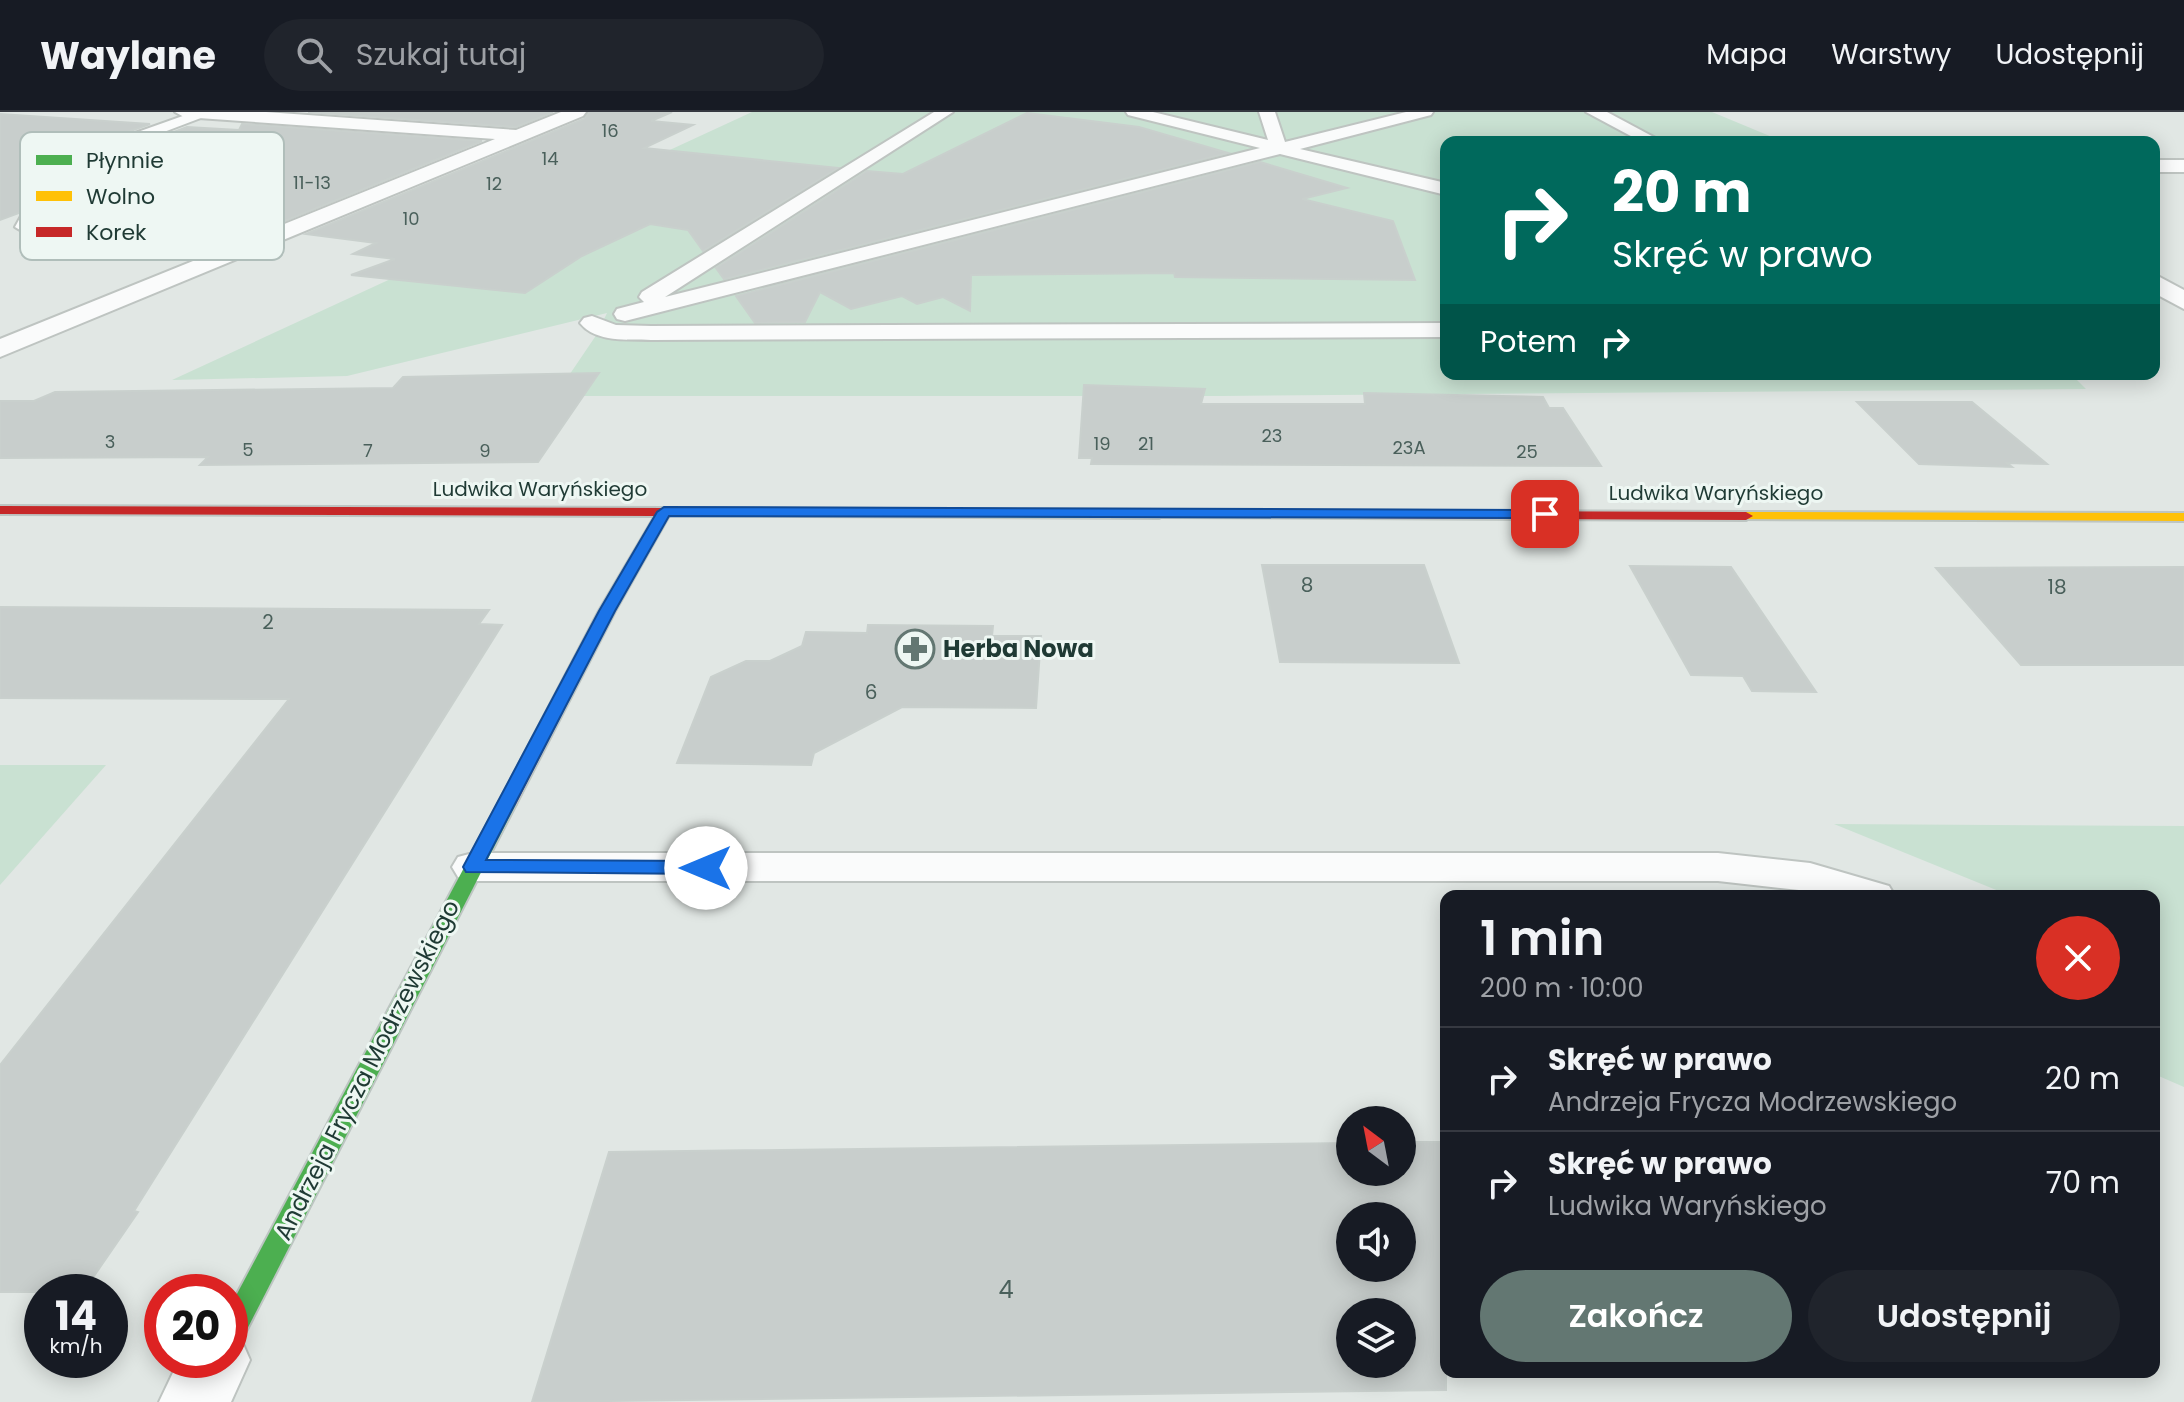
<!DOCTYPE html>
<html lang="pl">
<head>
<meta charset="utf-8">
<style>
	:root { --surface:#171b24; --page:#20242c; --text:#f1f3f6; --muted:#9ea1a6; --line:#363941; --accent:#637772 }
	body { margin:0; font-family:Poppins,sans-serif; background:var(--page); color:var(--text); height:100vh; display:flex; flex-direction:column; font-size:30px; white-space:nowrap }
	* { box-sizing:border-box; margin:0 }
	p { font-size:26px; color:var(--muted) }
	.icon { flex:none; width:44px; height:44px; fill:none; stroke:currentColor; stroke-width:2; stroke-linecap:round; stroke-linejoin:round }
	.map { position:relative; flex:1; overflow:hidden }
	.details { position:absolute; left:1440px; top:778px; width:720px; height:488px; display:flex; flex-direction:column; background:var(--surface); border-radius:16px; box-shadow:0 4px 20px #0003 }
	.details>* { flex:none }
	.guide { position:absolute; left:1440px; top:24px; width:720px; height:244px; border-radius:16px; box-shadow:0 4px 20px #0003; background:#00695c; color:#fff; overflow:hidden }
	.needle { width:52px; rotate:328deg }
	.buttons { position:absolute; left:1336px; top:994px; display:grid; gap:16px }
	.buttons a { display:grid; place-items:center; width:80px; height:80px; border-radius:50%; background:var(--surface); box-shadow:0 4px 20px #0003; font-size:40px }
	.speed { position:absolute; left:24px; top:1162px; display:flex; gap:16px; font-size:40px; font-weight:700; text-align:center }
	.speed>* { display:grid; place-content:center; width:104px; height:104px; border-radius:50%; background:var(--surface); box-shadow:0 4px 20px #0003; line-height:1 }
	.speed small { font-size:20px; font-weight:400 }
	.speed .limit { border:12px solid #d22; background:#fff; color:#111 }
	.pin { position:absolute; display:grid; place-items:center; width:68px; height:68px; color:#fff; margin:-34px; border-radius:16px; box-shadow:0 4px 12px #0006 }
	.me { position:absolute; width:88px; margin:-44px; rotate:270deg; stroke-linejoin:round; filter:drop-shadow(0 0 6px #0008) }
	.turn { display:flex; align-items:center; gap:28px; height:168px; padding:0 40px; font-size:36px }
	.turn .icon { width:104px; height:104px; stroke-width:2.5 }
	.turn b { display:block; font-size:56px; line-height:68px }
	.then { display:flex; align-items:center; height:76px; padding:0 40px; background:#0003; gap:16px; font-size:30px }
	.round { display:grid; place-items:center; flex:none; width:84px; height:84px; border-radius:42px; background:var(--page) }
	.headline { display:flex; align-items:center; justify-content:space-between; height:136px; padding:0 40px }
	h1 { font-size:48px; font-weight:600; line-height:60px }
	.cta { display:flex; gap:16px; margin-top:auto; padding:16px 40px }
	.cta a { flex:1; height:92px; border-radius:48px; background:var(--accent); color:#fff; font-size:32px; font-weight:600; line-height:92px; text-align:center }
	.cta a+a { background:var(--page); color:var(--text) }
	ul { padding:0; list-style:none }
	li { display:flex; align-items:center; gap:24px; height:104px; padding:0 40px; border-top:2px solid var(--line) }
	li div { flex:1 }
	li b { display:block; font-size:30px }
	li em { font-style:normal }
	header { display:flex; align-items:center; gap:48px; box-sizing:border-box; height:112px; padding:0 40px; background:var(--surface); border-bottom:2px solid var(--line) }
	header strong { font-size:38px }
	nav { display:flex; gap:44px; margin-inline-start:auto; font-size:28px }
	.search { width:560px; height:72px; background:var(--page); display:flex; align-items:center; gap:20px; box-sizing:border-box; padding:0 28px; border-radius:44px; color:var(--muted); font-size:30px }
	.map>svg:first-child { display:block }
</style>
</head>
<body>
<header>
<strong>Waylane</strong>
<div class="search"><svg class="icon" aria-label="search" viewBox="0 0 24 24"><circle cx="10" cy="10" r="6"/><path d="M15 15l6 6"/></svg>Szukaj tutaj</div>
<nav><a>Mapa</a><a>Warstwy</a><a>Udostępnij</a></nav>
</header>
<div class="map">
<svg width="2184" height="1290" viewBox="0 0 2184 1290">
	<rect width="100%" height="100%" fill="#e1e7e4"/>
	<g fill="#c9e1d2">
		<path d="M 752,0 L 1712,0 L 1784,30 L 1446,30 L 1446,262 L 2071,262 L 2086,277 L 1221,284 L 555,284 L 597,222 L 607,201 L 347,264 L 172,268 Z"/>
		<path d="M 0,653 L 106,653 L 0,773 Z"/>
		<path d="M 1834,712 L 2184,714 L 2184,975 L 2154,962 L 2154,784 L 2011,784 Z"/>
	</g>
	<g fill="#c8cecc" stroke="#c9d0cd" stroke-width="2" fill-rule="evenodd">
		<path d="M 308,0 L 372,1 L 553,0 L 516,15 Z"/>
		<path d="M 589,0 L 672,0 L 651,9 L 693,13 L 644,36 L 838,56 L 703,139 L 688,118 L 650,112 L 582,144 L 525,181 L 351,163 L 395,147 L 353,142 L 376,131 L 306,122 L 584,7 Z"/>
		<path d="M 1027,1 L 1139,15 L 1228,41 L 724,167 L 716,156 L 867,59 L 903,62 Z"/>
		<path d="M 0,2 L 150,12 L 27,56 L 22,63 L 28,70 L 41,70 L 187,15 L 239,18 L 242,12 L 482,29 L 265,117 L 128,99 L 108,106 L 64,100 L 159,67 L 164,59 L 151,52 L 24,94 L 19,101 L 0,108 Z"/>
		<path d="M 1260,50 L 1347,76 L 1302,87 L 1393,109 L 1415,168 L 1175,165 L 1174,161 L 971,163 L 970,199 L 943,185 L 917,192 L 902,184 L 851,197 L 820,180 L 805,210 L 755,211 L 736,184 Z"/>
		<path d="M 599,261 L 538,350 L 200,353 L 208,345 L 0,346 L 0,289 L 34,289 L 55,280 L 393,276 L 403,265 Z"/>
		<path d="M 1084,273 L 1205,277 L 1201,292 L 1365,292 L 1364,281 L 1543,285 L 1549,296 L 1563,296 L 1601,354 L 1091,352 L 1092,346 L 1079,346 Z"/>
		<path d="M 1857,290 L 1972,290 L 2047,352 L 2007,351 L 2012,355 L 1919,352 Z"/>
		<path d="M 1262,453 L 1424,453 L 1459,551 L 1280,550 Z"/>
		<path d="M 1630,454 L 1731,455 L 1816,580 L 1752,579 L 1743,564 L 1691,563 Z"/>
		<path d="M 2184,455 L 2184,553 L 2021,553 L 1936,456 Z"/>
		<path d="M 0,495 L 489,498 L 479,512 L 502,513 L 134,1099 L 138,1100 L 83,1180 L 0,1180 L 0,953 L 289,587 L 0,586 Z"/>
		<path d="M 868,513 L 993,514 L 992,524 L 1041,524 L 1036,596 L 902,595 L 814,641 L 811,653 L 677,651 L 711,565 L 746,549 L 770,549 L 802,534 L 806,520 L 867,521 Z"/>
		<path d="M 1402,1030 L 1446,1030 L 1446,1278 L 532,1290 L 609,1040 L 1350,1031 L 1350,1060 L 1402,1060 ZM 1350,1104 L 1402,1104 L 1402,1156 L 1350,1156 ZM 1350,1200 L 1402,1200 L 1402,1252 L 1350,1252 Z"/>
	</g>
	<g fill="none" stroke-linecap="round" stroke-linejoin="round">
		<defs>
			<g id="lane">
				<path d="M 194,0 L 214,1 L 40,67 L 28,67 L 25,63 L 28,59 Z"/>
				<path d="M 934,0 L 953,0 L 665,185 L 1260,36 L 1128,3 L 1126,0 L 1153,0 L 1268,28 L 1259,0 L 1275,0 L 1285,30 L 1406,0 L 1433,0 L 1431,3 L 1300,37 L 1446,71 L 1446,83 L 1280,42 L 625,209 L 617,207 L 614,202 L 617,197 L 644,190 L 639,185 L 642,180 Z"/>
				<path d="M 1586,0 L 1607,0 L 1663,30 L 1642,30 Z"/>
				<path d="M 152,55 L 161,60 L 158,64 L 40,105 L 37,110 L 240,134 L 247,136 L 250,140 L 247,144 L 240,146 L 25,121 L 15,115 L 25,97 Z"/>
				<path d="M 592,204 L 616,213 L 651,214 L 1446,211 L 1446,225 L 651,228 C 628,227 596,231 580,211 L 584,206 Z"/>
				<path d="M 473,741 L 1718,741 L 1810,751 L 1889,774 L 1895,784 L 1824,784 L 1808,779 L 1718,769 L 473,769 L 458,765 L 452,755 L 458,745 Z"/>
			</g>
			<g id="street">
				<path d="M 175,0 L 266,0 L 516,18 L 561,0 L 586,0 L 583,4 L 0,245 L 0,227 L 495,27 L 184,5 Z"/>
				<rect x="2154" y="48" width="30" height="12"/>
				<path d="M 2154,162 L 2184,178 L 2184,197 L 2154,181 Z"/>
				<path d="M 230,1221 L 240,1225 L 250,1248 L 231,1290 L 159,1290 L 179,1248 L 230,1248 Z"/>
			</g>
			<g id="fast">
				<path d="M 657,396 L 1159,398 L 1166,402 L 1159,406 L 652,403 L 652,397 Z"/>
				<path d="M 507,686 L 516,692 L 240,1231 L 230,1235 L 230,1195 L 498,692 Z"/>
			</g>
			<path id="slow" d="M 1746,400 L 2184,401 L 2184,409 L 1741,407 L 1741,401 Z"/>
			<g id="jam">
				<path d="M 0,394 L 664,396 L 671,400 L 615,499 L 516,692 L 507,698 L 498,692 L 599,499 L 655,404 L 0,402 Z"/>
				<path d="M 1159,398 L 1746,400 L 1753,404 L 1746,408 L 1154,405 L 1154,399 Z"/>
			</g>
		</defs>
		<use href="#lane" stroke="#bec4c1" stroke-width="4"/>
		<use href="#street" stroke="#bec4c1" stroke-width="4"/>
		<use href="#fast" stroke="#bdc5c2" stroke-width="4"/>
		<use href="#slow" stroke="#bdc5c2" stroke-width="4"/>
		<use href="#jam" stroke="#bdc5c2" stroke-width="4"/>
		<use href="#lane" fill="#fafbfb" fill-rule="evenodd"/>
		<use href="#street" fill="#fafbfb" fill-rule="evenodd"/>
		<use href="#fast" fill="#4caf50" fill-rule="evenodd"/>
		<use href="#slow" fill="#ffc107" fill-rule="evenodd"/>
		<use href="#jam" fill="#c62828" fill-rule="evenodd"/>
	</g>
	<path fill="#1a73e8" stroke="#114b97" stroke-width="2" d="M 664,395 L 1545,398 L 1552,402 L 1545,406 L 669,404 L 615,499 L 486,748 L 706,749 L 716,756 L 706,762 L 466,760 L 463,755 L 599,499 L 657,400 Z"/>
	<defs>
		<symbol id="pharmacy-ring" viewBox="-11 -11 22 22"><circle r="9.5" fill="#eef7f3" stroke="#637772" stroke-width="1.5"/><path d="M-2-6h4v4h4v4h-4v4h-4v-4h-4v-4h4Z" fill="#637772"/></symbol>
	</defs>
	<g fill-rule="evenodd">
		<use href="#pharmacy-ring" x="893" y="515" width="44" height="44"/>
	</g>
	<g text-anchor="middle" stroke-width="6" stroke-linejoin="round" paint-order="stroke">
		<g font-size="18" fill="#4a605b">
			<text x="610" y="25">16</text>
			<text x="550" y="53">14</text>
			<text x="312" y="77">11-13</text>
			<text x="494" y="78">12</text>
			<text x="411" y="113">10</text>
			<text x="1272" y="330">23</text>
			<text x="110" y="336">3</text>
			<text x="1102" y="338">19</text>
			<text x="1146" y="338">21</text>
			<text x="1409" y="342">23A</text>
			<text x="248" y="344">5</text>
			<text x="368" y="345">7</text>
			<text x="485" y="345">9</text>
			<text x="1527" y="346">25</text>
		</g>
		<g font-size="20" fill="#1f3a34" stroke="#eef7f3">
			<text x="540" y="384">Ludwika Waryńskiego</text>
			<text x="1716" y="388">Ludwika Waryńskiego</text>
		</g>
		<g font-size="20" fill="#4a605b">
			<text x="1307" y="480">8</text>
			<text x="2057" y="482">18</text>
			<text x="268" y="517">2</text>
			<text x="871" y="587">6</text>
		</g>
		<g font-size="24" font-weight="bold" fill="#1f3a34" stroke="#eef7f3" text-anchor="start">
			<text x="943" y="545">Herba Nowa</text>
		</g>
		<g font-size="24" fill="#1f3a34" stroke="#eef7f3">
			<text transform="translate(367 958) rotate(-63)" y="8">Andrzeja Frycza Modrzewskiego</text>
		</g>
		<g font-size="24" fill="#4a605b">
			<text x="1006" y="1186">4</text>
		</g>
	</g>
	<rect x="20" y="20" width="264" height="128" rx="12" fill="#eef7f3" stroke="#b0beba" stroke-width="2"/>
	<rect x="36" y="43" width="36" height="10" fill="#4caf50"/>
	<rect x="36" y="79" width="36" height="10" fill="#ffc107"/>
	<rect x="36" y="115" width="36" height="10" fill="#c62828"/>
	<g font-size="22" fill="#1f3a34">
		<text x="86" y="56">Płynnie</text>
		<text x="86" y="92">Wolno</text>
		<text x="86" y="128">Korek</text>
	</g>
</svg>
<div class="buttons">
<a><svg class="needle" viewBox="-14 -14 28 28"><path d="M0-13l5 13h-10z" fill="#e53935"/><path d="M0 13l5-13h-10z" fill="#9ea1a6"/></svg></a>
<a><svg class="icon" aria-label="sound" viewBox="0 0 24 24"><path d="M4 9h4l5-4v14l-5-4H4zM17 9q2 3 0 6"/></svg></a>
<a><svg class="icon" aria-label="layers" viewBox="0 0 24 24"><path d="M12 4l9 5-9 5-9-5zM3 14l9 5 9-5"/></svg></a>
</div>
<div class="speed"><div>14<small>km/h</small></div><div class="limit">20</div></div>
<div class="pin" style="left:1545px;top:402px;background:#d93025"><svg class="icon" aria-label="arrive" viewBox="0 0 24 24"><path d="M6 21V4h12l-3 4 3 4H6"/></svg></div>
<svg class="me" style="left:706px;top:756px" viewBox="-20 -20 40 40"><circle r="19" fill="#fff"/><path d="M0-13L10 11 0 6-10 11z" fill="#1a73e8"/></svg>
<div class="guide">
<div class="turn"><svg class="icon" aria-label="right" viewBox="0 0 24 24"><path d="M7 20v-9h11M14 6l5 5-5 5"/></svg><div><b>20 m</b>Skręć w prawo</div></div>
<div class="then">Potem<svg class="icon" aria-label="right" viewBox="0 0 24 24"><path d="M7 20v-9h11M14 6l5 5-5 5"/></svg></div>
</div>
<section class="details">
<div class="headline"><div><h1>1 min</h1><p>200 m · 10:00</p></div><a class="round" style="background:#d93025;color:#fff"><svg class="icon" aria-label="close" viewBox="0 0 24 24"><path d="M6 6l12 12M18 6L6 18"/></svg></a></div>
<ul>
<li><svg class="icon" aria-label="right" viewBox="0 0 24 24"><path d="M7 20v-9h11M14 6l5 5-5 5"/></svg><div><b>Skręć w prawo</b><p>Andrzeja Frycza Modrzewskiego</p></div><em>20 m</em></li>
<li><svg class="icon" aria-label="right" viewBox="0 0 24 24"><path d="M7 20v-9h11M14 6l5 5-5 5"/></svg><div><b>Skręć w prawo</b><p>Ludwika Waryńskiego</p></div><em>70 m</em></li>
</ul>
<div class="cta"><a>Zakończ</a><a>Udostępnij</a></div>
</section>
</div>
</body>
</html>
